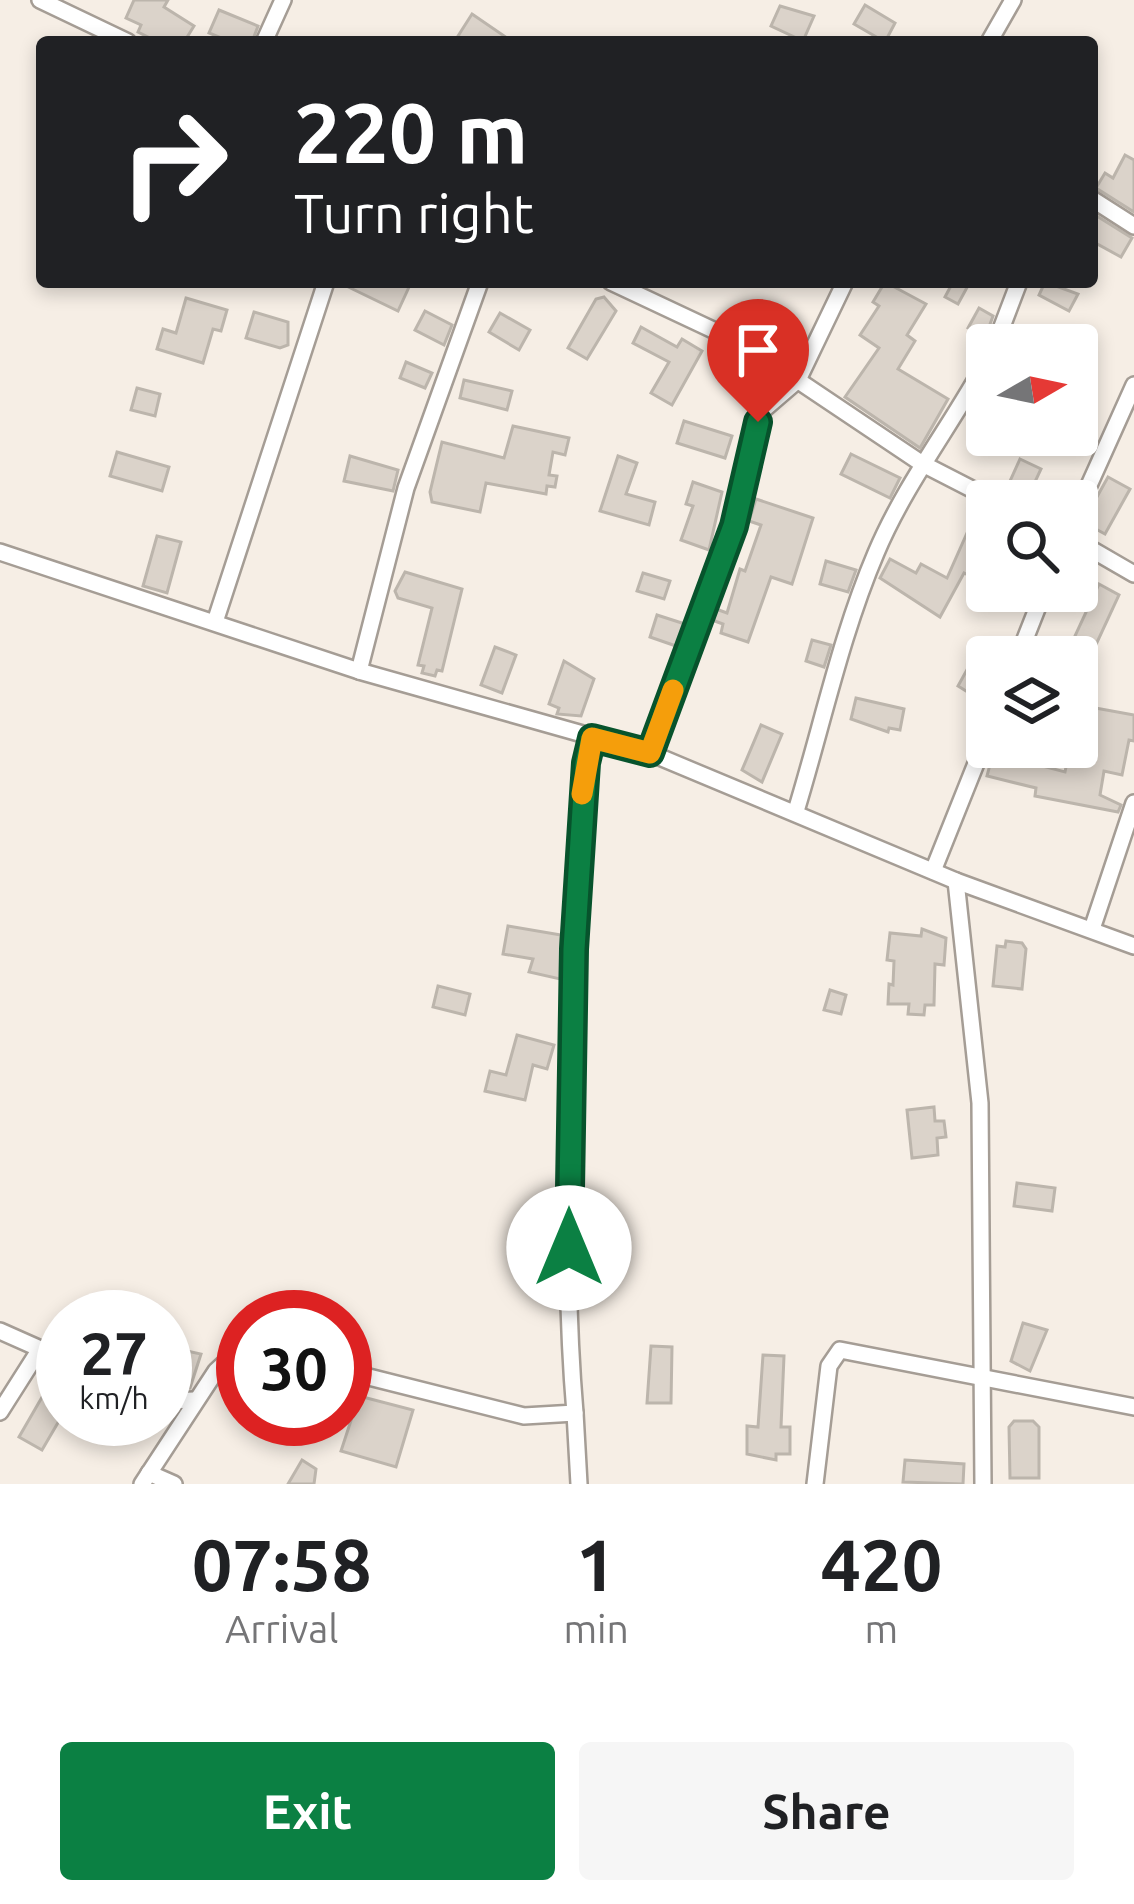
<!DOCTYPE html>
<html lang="en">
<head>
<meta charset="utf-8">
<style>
	:root { --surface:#fff; --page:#f6f6f6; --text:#202124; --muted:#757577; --accent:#0b8043 }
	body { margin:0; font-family:Ubuntu,sans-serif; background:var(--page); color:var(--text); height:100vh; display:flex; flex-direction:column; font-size:45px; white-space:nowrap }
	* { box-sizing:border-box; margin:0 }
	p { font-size:39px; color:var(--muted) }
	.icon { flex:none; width:66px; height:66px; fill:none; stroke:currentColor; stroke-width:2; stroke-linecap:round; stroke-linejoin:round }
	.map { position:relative; height:1484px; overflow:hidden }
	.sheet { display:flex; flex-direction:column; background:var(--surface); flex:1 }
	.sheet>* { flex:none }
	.top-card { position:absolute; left:36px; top:36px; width:1062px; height:252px; border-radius:12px; box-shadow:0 6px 18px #0003; background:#202124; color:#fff; overflow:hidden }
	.needle { width:78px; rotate:81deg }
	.controls { position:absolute; left:966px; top:324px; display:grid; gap:24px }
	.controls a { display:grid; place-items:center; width:132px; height:132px; border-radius:12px; background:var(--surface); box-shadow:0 6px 18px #0003; font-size:60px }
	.speed { position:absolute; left:36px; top:1290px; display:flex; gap:24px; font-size:60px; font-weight:700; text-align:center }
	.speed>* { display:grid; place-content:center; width:156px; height:156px; border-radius:50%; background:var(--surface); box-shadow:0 6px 18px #0003; line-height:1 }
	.speed small { font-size:30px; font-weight:400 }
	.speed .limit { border:18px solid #d22; background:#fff; color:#111 }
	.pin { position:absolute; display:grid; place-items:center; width:102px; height:102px; color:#fff; margin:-123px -51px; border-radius:50% 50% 50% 0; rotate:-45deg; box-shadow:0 0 12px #0007 }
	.pin .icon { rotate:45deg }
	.me { position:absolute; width:132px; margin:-66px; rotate:0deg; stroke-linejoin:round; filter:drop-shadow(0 0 9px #0008) }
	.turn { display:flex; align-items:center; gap:42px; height:252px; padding:0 60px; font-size:54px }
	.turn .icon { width:156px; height:156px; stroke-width:2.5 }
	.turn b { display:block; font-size:84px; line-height:102px }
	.eta { display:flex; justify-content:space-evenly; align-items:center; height:204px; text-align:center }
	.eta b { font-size:72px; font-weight:700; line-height:84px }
	.button { display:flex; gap:24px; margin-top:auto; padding:24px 60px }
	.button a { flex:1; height:138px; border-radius:12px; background:var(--accent); color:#fff; font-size:48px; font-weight:700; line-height:138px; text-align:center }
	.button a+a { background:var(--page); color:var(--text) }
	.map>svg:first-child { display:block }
</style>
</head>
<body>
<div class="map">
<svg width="1134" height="1484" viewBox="0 0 1134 1484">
	<rect width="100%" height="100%" fill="#f6eee5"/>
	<g fill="#dbd3ca" stroke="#bcb5ac" stroke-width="3">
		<path d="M 134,0 L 168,0 L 164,7 L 194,26 L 184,42 L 158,42 L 138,32 L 141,25 L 126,18 Z"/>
		<path d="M 865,5 L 895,23 L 885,42 L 854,24 Z"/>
		<path d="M 780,6 L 814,16 L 803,41 L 771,26 Z"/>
		<path d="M 219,10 L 258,26 L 252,42 L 231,42 L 209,33 Z"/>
		<path d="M 472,14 L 513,42 L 467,42 L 458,36 Z"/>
		<path d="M 1125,155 L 1134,160 L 1134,212 L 1096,188 L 1105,173 L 1113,178 Z"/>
		<path d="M 1092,213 L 1132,238 L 1121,257 L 1092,241 Z"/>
		<path d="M 338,282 L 398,282 L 409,287 L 398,311 Z"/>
		<path d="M 885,282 L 926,304 L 907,335 L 915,341 L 898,369 L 948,399 L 920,448 L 845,397 L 879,348 L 860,335 L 879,306 L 873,302 Z"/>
		<path d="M 953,282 L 970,282 L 958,304 L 945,297 Z"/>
		<path d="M 1045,282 L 1078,294 L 1069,311 L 1039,295 Z"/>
		<path d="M 604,297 L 616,311 L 587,359 L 568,348 L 596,299 Z"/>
		<path d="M 186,298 L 227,310 L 221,331 L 213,329 L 203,363 L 157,349 L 163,329 L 176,333 Z"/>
		<path d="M 979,308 L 993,316 L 985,338 L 968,328 Z"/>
		<path d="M 425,311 L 452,325 L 444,345 L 415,330 Z"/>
		<path d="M 254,312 L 288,322 L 288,345 L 280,348 L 246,338 Z"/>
		<path d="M 500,313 L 530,330 L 519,350 L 489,332 Z"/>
		<path d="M 641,327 L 677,347 L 682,339 L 702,351 L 672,405 L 651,393 L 669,362 L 633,343 Z"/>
		<path d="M 406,362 L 432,373 L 425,388 L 400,378 Z"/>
		<path d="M 464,380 L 512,391 L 507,410 L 460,398 Z"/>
		<path d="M 137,388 L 160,394 L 155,416 L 131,410 Z"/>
		<path d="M 684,421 L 732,436 L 725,458 L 677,443 Z"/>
		<path d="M 513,426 L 569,438 L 565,455 L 553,452 L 549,475 L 557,476 L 555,487 L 547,486 L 546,494 L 486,483 L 480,512 L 432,502 L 430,492 L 442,442 L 504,458 Z"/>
		<path d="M 117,452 L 169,467 L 162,491 L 110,476 Z"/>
		<path d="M 851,454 L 900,478 L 890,498 L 841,474 Z"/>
		<path d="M 350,456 L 398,470 L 393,491 L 344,481 Z"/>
		<path d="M 618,456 L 637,463 L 626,494 L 655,502 L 649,525 L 600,511 Z"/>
		<path d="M 1020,459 L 1041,469 L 1027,499 L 1006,490 Z"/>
		<path d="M 1108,477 L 1130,489 L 1105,534 L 1083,522 Z"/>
		<path d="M 693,482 L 722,492 L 709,550 L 681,540 L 693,506 L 686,504 Z"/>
		<path d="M 756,499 L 813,518 L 792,584 L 771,577 L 748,642 L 721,633 L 723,624 L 712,620 L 716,609 L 727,613 L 740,569 L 745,571 L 761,525 L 749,521 Z"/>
		<path d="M 975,515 L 987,521 L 987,549 L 974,578 L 964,573 L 940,617 L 880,578 L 890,559 L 916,573 L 921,564 L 947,578 Z"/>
		<path d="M 157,536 L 181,542 L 167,593 L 143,586 Z"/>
		<path d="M 826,561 L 856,570 L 848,592 L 820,584 Z"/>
		<path d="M 405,572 L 462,589 L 442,671 L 437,670 L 435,676 L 422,673 L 424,666 L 418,665 L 432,608 L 398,598 L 395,591 Z"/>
		<path d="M 643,573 L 670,581 L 664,599 L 637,591 Z"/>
		<path d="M 1099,584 L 1119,595 L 1094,649 L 1074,638 Z"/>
		<path d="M 657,615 L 685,624 L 676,646 L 650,637 Z"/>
		<path d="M 812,640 L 831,645 L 824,667 L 806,661 Z"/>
		<path d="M 495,647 L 516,655 L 502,693 L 481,685 Z"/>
		<path d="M 564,661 L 594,679 L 581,716 L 557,714 L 559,708 L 549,704 Z"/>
		<path d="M 969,666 L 987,677 L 987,704 L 958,686 Z"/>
		<path d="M 856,698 L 904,709 L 900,730 L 889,728 L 888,732 L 851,719 Z"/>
		<path d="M 1090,707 L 1134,715 L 1134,741 L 1129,740 L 1122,775 L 1104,771 L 1100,795 L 1121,805 L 1118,812 L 1035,796 L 1036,788 L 987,776 L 993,753 L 1065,772 L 1070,747 L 1084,743 Z"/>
		<path d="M 761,725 L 782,734 L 762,782 L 742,770 Z"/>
		<path d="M 508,926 L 561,935 L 560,979 L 529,972 L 533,959 L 503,954 Z"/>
		<path d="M 922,929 L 946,938 L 944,965 L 935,964 L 934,1005 L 925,1005 L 924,1015 L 908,1014 L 909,1004 L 888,1004 L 889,984 L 893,985 L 894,961 L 887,960 L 890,933 L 921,936 Z"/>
		<path d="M 1006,941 L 1022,943 L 1026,949 L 1022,989 L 993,986 L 997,946 L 1005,947 Z"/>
		<path d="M 438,986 L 470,994 L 465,1015 L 433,1007 Z"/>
		<path d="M 830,990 L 846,995 L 841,1014 L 824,1010 Z"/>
		<path d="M 517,1035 L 554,1045 L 547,1069 L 533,1065 L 525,1100 L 485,1091 L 490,1071 L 506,1075 Z"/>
		<path d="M 934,1107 L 935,1121 L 944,1121 L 946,1137 L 937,1138 L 938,1155 L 912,1158 L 907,1110 Z"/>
		<path d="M 1017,1183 L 1055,1188 L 1052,1211 L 1014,1206 Z"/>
		<path d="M 1023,1323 L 1047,1330 L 1030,1371 L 1011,1361 Z"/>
		<path d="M 651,1346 L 672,1347 L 671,1403 L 647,1403 Z"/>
		<path d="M 178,1349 L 201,1354 L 190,1388 L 170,1389 Z"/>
		<path d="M 763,1355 L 784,1356 L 781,1427 L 790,1427 L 790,1454 L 776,1454 L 776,1460 L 747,1454 L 747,1426 L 758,1427 Z"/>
		<path d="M 63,1371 L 63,1414 L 42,1450 L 19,1437 L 49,1385 L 54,1388 Z"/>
		<path d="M 359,1396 L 413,1410 L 396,1467 L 341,1451 Z"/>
		<path d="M 1014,1421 L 1033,1421 L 1039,1427 L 1039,1478 L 1010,1478 L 1009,1427 Z"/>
		<path d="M 302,1460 L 316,1469 L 314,1484 L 288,1484 Z"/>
		<path d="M 905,1460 L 964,1464 L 963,1484 L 903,1482 Z"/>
	</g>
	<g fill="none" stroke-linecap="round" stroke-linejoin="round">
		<defs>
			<g id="street">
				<path d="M 40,0 L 128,42"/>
				<path d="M 264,42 L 283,0"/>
				<path d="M 989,42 L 1013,0"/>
				<path d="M 1092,199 L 1134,226"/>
				<path d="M 611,282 L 745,345 L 921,463 L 995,501"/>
				<path d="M 995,345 L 1019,282"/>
				<path d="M 1077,512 L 1134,385"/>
				<path d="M 1077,541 L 1134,574"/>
				<path d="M 0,552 L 359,671 L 650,753 L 956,881 L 1134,946"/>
				<path d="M 215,622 L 326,282"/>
				<path d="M 1018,657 L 1044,591"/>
				<path d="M 359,671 L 406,488 L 480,282"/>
				<path d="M 650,753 L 734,526 L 762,411 L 798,380 L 845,282"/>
				<path d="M 796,811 C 822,726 841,635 876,553 C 905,484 951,426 987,360"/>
				<path d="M 933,871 L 987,736"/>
				<path d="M 956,881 L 980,1103 L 983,1484"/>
				<path d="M 1092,929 L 1134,803"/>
				<path d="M 0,1331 L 63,1359"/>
				<path d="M 345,1371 L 524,1416 L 575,1413 C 563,1273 569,1133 572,992 C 575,909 571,819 592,738"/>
				<path d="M 165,1401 L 195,1400"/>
				<path d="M 0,1412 L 40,1349"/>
				<path d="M 575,1413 L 579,1484"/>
				<path d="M 149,1473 L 174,1484"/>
				<path d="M 142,1484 L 216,1371 L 243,1346"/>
				<path d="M 815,1484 L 829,1366 L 840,1350 L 1134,1407"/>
			</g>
		</defs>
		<use href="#street" stroke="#a59d95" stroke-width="20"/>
		<use href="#street" stroke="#fff" stroke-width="15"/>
	</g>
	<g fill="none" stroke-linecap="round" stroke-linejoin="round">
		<defs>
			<path id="route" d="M 569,1248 L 574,949 L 586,763 L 592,738 L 650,753 L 734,526 L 758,422"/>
		</defs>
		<use href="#route" stroke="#07532c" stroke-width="30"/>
		<use href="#route" stroke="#0b8043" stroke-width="21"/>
		<path stroke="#f59e0b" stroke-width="21" d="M 582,794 L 592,738 L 650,753 L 673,690"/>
	</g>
</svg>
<div class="controls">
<a><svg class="needle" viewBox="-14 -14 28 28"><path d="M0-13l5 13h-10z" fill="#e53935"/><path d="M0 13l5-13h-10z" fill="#757577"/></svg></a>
<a><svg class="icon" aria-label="search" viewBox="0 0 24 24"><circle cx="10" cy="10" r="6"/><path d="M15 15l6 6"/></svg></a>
<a><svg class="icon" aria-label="layers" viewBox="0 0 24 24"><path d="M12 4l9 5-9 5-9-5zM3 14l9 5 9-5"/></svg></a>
</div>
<div class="speed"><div>27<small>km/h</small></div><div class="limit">30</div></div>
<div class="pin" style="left:758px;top:422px;background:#d93025"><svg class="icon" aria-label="arrive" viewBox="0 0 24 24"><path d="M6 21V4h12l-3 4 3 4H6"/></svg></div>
<svg class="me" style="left:569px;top:1248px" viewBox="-20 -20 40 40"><circle r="19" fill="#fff"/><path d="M0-13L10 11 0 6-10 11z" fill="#0b8043"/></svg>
<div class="top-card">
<div class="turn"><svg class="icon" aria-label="right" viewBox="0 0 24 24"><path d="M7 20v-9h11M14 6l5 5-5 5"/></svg><div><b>220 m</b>Turn right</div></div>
</div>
</div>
<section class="sheet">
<div class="eta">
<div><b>07:58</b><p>Arrival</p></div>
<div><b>1</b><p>min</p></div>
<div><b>420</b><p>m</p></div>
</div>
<div class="button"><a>Exit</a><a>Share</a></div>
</section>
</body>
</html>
